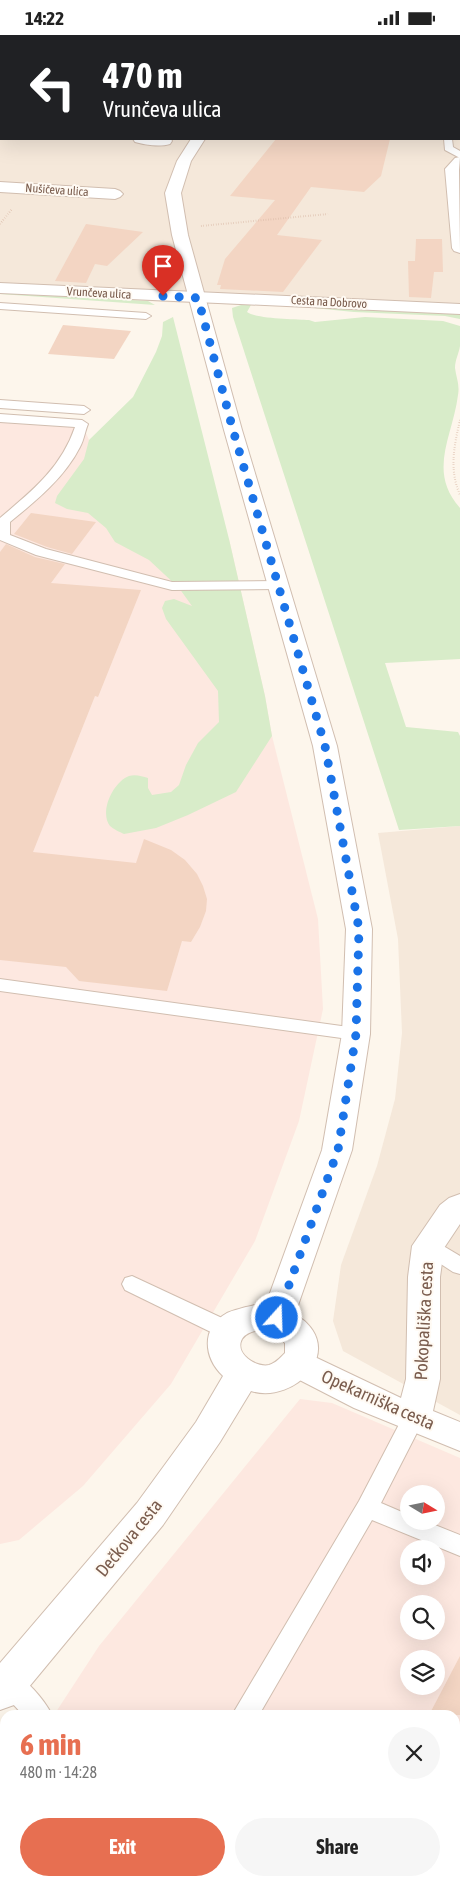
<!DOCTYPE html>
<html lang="en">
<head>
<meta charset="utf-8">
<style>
	:root { --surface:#fff; --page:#f6f6f6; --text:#222; --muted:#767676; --accent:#e76f51 }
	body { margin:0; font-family:"Asap Condensed",sans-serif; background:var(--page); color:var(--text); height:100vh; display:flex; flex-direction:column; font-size:19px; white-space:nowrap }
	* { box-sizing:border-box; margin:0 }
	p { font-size:16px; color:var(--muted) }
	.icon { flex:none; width:28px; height:28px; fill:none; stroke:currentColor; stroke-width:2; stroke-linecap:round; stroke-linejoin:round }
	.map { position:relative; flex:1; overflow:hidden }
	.panel { position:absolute; left:0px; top:1675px; width:460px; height:176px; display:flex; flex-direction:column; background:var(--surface); border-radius:15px 15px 0 0; box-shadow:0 5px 20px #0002 }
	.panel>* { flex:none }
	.banner { position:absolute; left:0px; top:0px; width:460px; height:105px; box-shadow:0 5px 20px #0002; background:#202124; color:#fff; overflow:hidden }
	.needle { width:32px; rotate:100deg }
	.controls { position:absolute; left:400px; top:1450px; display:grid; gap:10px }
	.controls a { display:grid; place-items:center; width:45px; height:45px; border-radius:50%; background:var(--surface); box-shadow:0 5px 20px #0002; font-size:25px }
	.pin { position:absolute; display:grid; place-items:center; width:42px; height:42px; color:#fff; margin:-51px -21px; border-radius:50% 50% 50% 0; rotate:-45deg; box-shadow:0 0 5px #0007 }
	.pin .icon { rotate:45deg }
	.me { position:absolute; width:55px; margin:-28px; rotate:20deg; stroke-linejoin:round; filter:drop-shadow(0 0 4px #0008) }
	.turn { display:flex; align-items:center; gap:18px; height:105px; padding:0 20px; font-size:22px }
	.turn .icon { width:65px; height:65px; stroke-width:2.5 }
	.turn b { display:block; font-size:35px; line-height:42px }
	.round { display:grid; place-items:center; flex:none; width:52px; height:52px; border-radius:26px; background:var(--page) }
	.summary { display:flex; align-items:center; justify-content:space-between; height:85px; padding:0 20px }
	h1 { font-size:30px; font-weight:700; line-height:38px; color:var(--accent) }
	.primary-button { display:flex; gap:10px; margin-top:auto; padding:10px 20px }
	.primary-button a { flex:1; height:58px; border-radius:30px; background:var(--accent); color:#fff; font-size:20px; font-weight:700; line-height:58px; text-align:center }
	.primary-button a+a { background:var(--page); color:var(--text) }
	.status { display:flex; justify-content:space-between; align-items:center; height:35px; padding:0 25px; background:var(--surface); direction:ltr }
	.status svg { height:14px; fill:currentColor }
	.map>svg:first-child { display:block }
</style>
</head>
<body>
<div class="status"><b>14:22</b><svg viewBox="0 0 49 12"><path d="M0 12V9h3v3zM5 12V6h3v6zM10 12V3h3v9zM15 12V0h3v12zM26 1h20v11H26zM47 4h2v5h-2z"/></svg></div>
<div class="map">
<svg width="460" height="1851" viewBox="0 0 460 1851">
	<rect width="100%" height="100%" fill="#fdf6ec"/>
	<g fill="#f5e8da">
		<path d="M 0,0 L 54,1 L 1,1 L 1,104 L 459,104 L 459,1 L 193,1 L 460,0 L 460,278 L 274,268 L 251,270 L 163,267 L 0,257 Z"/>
		<path d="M 460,791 L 460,1380 L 343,1316 L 333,1286 L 341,1230 L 377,1131 L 395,1064 L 402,998 L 398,904 L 378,798 Z"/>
	</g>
	<g fill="#fde8e0" fill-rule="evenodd">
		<path d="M 0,383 L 82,389 L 89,405 L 229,504 L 265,661 L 272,701 L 318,884 L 323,974 L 299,1086 L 255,1206 L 171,1349 L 83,1451 L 19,1505 L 0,1509 Z"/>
		<path d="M 300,1364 L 332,1368 L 460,1423 L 460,1851 L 0,1851 L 0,1764 L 5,1756 L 5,1846 L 455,1846 L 455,1680 L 54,1680 L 99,1611 ZM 409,1459 L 436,1459 L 436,1486 L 409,1486 ZM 409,1514 L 436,1514 L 436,1541 L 409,1541 ZM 409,1569 L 436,1569 L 436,1596 L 409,1596 ZM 409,1624 L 436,1624 L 436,1651 L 409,1651 Z"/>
	</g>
	<g fill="#d8ecc9">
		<path d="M 0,257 L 148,266 L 155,270 L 0,259 Z"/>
		<path d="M 244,269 L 251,270 L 247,277 C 257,284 296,284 309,285 L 315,287 L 365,282 L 443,286 L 460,291 C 460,298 460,305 460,311 C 459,318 455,325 455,333 C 456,342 460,350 458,360 C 453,401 427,436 460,473 L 460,624 L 385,628 L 406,692 L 458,697 L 460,701 L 460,791 L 399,795 L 233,282 L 232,273 Z"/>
		<path d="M 274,269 L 460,278 L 460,284 L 445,281 L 354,277 Z"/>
		<path d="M 173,282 L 229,504 L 265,661 L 272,701 L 236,757 L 188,780 L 156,793 L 124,799 C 120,797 113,794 110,791 C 99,777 113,747 129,741 C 135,739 142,741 148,743 L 148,753 L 152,760 L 171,757 L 179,750 L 186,730 L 198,708 L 219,687 L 218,656 L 166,584 L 162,573 L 165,566 L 174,564 L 192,571 L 179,553 L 149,525 L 115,507 L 106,493 L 88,478 L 67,474 L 55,468 L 57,461 L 84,424 L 89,405 L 133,362 L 156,317 L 162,301 L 163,287 Z"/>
	</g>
	<g fill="#f3d5c3">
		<path d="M 276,104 L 390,104 L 381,141 L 364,157 L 311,152 L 277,200 L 322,205 L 283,257 L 220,254 L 221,250 L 217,250 L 225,224 L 275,165 L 230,161 Z"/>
		<path d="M 86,189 L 143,197 L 107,231 L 95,229 L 86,248 L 55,246 Z"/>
		<path d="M 416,204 L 442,204 L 443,237 L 434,237 L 431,263 L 409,262 L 408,226 L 415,226 Z"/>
		<path d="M 63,290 L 131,296 L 114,324 L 48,319 Z"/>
		<path d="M 31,478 L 96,487 L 72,519 L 47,512 L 14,499 Z"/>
		<path d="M 6,509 L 35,522 L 65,529 L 51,548 L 141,555 L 98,662 L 95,661 L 33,817 L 136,828 L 144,804 L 171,815 L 185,825 L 197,839 L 203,851 L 207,864 L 206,876 L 200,892 L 191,907 L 182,906 L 167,956 L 79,946 L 66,932 L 0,925 L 0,517 Z"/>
		<path d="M 460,1621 L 460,1680 L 429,1680 Z"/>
	</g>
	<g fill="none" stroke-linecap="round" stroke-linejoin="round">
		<defs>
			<g id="service">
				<path d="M 444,104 L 452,104 L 453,112 L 460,116 L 460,123 L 445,115 Z"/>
				<path d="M 0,268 L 146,278 L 151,281 L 146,284 L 0,274 Z"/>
				<path d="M 0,365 L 84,371 L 90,375 L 84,379 L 0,373 Z"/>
				<path d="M 0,379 L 82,385 L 88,389 C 85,396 84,405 80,412 C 65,442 36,466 10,487 L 10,500 L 46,514 L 172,547 L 278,546 L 285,550 L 278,554 L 172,555 L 36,520 L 0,505 L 0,483 C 32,456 61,433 75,392 L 0,387 Z"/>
				<path d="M 0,944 L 356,993 L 362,995 L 365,999 L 362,1003 L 356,1005 L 0,956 Z"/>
				<path d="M 428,1203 L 435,1206 L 460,1221 L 460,1239 L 453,1237 L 421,1216 L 418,1211 L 421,1206 Z"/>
				<path d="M 132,1241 L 237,1290 L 240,1296 L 237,1302 L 229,1304 L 221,1302 L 125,1255 L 122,1249 L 125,1243 Z"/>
				<path d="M 414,1373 L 422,1376 L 425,1382 L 381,1468 L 409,1480 L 409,1486 L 425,1486 L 460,1500 L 460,1521 L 372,1485 L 259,1680 L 232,1680 L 359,1466 L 406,1376 Z"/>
				<path d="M 9,1636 C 25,1642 44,1664 52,1680 L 23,1680 L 0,1655 L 0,1639 Z"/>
				<path d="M 185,1846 L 215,1846 L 217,1851 L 187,1851 Z"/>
			</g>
			<g id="minor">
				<rect x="445" y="0" width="12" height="1"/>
				<rect x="0" y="86" width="1" height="8"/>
				<path d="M 133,104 L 171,104 L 172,106 L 170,109 C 160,112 145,110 135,107 Z"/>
				<path d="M 460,122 L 459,135 L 460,218 L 454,216 L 452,213 L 445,134 L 455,123 Z"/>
				<path d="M 0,147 L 115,154 L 120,156 L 123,159 L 120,162 L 115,164 L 0,157 Z"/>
				<path d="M 0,248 L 460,269 L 460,279 L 0,258 Z"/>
				<path d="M 460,1159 L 460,1189 L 444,1213 L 440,1242 L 440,1344 L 433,1376 L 460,1387 L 460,1416 L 354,1373 L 286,1338 L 281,1328 L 286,1318 L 298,1314 L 401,1363 L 406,1344 L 408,1242 L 412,1211 L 440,1170 L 449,1163 Z"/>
			</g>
			<g id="tertiary">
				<rect x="0" y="3" width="1" height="8"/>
				<rect x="459" y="42" width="1" height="8"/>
				<path d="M 191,104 L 205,104 L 191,126 L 181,158 L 188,200 L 242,395 L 337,711 L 372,894 L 370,999 L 352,1115 L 295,1279 C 350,1313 295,1370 251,1356 L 220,1407 L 163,1490 L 14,1670 L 0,1675 L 0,1628 L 137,1468 L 196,1387 L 223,1341 C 204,1323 200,1293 227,1278 C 233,1275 240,1274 246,1272 C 253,1271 259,1268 266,1269 L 322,1115 L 342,999 L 346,894 L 313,711 L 224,395 L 172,200 L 165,158 L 177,126 ZM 263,1294 L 271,1297 L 285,1308 L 285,1318 C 281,1322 276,1328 269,1330 C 257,1333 234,1319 242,1304 C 246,1297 256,1296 263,1294 Z"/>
			</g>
		</defs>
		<use href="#service" stroke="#d1beb0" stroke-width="2"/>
		<use href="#minor" stroke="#d1beb0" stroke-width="2"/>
		<use href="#tertiary" stroke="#d1beb0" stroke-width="2"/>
		<g stroke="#d9b8a5" stroke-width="2" stroke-dasharray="0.5 2" stroke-linecap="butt">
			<path d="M 0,189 L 12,174"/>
			<path d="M 201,191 L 328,179"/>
			<path d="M 460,385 C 454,411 449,435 460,460"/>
		</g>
		<use href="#service" fill="#fff" fill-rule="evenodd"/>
		<use href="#minor" fill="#fff" fill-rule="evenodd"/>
		<use href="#tertiary" fill="#fff" fill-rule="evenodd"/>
	</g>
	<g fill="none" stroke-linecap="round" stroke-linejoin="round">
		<path stroke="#1a73e8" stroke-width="9" stroke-dasharray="0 16.2" d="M 163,261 L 198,263 L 233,395 L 325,711 L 359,894 L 356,999 L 338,1115 L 277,1283"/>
	</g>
	<g text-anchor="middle" stroke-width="4" stroke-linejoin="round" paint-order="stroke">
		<g font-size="12" fill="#7a5c4d" stroke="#fffaf3">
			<text transform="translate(57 155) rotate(4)" y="4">Nušičeva ulica</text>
			<text transform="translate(99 258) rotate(3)" y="4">Vrunčeva ulica</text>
			<text transform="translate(329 267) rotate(3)" y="4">Cesta na Dobrovo</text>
		</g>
		<g font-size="18" fill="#7a5c4d" stroke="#fffaf3">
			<text transform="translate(424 1286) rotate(-87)" y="6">Pokopališka cesta</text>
			<text transform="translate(378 1365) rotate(24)" y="6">Opekarniška cesta</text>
			<text transform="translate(129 1503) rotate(-51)" y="6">Dečkova cesta</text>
		</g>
	</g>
</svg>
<div class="controls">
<a><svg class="needle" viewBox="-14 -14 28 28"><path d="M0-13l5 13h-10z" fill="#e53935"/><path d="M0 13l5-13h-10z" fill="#767676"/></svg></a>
<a><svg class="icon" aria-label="sound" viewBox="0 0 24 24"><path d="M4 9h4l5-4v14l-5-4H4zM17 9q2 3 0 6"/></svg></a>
<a><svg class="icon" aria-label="search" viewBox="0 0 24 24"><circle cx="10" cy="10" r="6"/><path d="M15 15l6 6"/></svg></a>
<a><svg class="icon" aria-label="layers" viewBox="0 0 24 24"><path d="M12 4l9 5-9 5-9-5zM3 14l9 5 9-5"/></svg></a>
</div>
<div class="pin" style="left:163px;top:261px;background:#d93025"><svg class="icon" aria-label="arrive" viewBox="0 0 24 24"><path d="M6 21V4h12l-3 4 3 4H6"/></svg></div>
<svg class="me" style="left:277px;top:1283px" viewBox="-20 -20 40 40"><circle r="17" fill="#1a73e8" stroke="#fff" stroke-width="3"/><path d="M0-11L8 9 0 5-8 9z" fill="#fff"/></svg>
<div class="banner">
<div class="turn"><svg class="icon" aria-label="left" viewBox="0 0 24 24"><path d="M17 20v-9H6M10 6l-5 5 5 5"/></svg><div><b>470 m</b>Vrunčeva ulica</div></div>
</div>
<section class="panel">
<div class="summary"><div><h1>6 min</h1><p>480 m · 14:28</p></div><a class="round"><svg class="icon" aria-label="close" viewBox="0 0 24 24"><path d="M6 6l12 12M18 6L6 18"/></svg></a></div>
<div class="primary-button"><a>Exit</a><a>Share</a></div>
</section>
</div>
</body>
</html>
